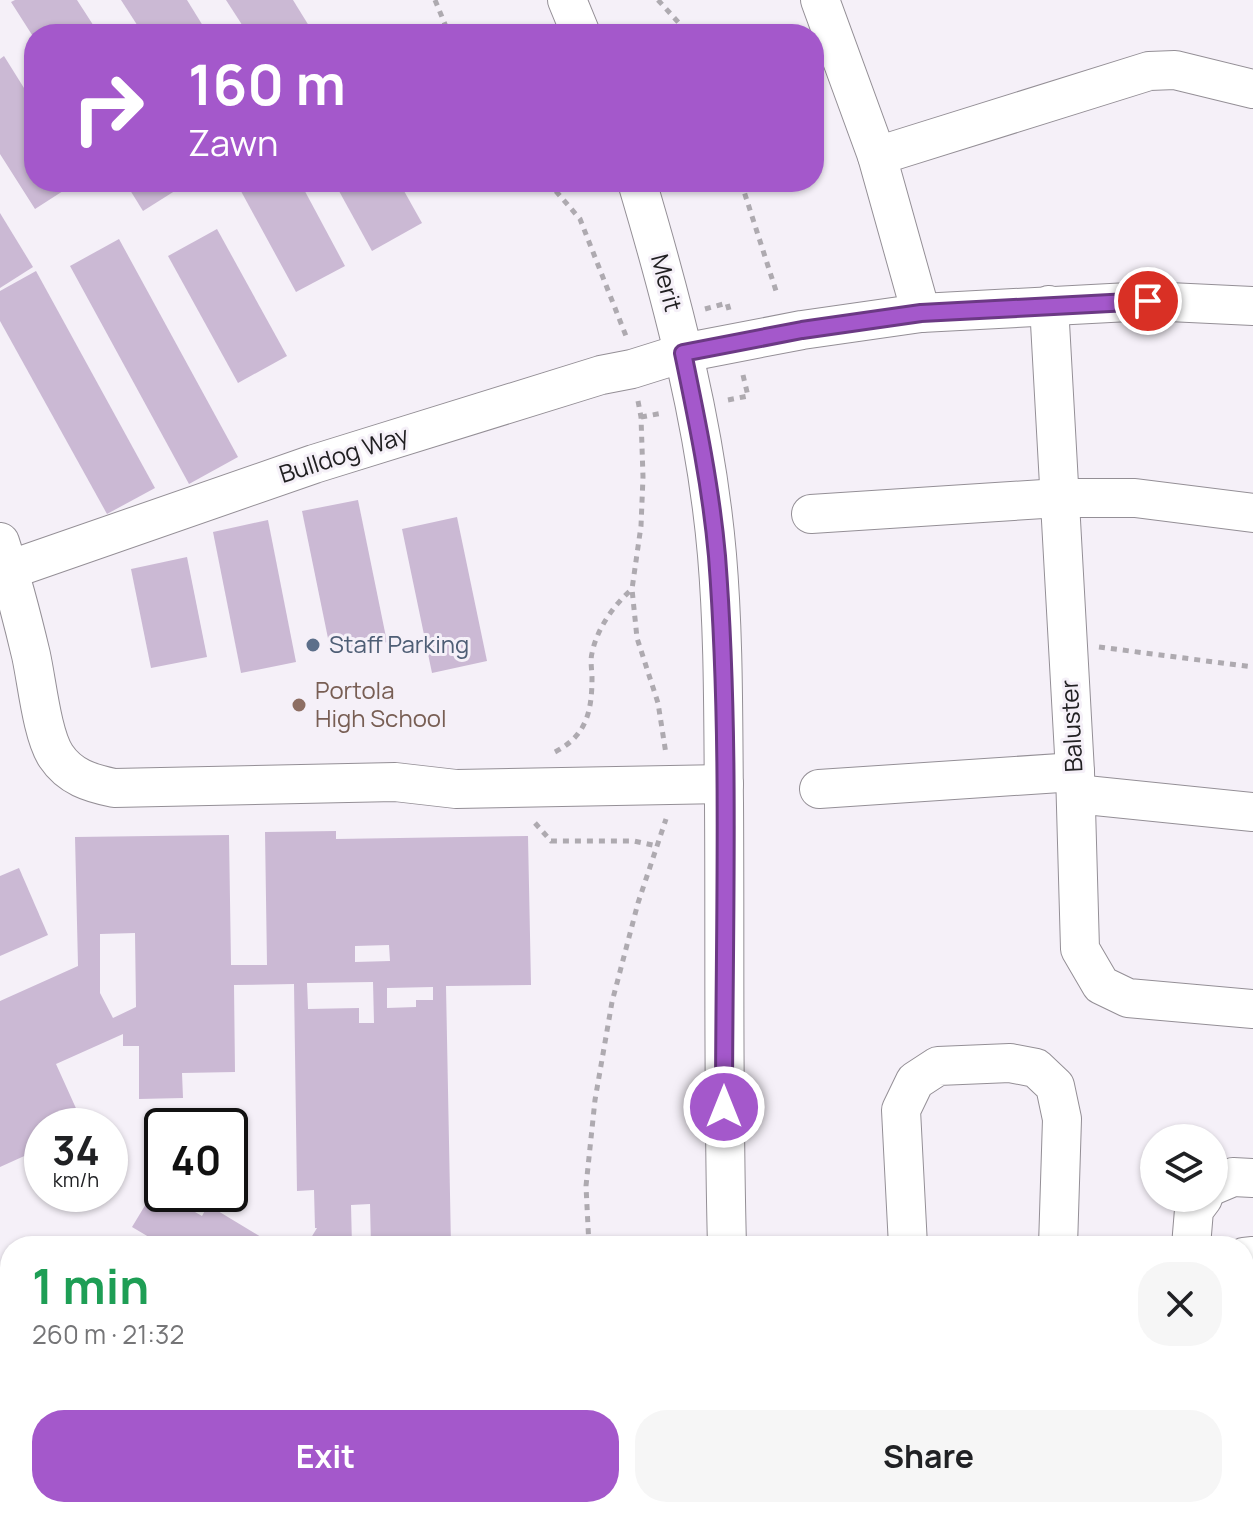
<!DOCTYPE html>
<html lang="en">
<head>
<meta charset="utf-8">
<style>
	:root { --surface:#fff; --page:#f6f6f6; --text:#202124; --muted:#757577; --accent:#a458cb }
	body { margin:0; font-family:Manrope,sans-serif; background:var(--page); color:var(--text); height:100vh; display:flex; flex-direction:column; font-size:30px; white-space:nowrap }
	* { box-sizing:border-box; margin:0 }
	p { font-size:26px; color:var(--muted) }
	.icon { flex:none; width:44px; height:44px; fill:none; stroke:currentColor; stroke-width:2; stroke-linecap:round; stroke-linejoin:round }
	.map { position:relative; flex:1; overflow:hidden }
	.drawer { position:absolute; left:0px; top:1236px; width:1254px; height:282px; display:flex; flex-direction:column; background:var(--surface); border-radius:32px 32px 0 0; box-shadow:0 2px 6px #0004 }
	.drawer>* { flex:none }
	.top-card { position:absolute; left:24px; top:24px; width:800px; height:168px; border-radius:32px; box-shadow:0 2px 6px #0004; background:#a458cb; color:#fff; overflow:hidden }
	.buttons { position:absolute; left:1140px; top:1124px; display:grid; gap:16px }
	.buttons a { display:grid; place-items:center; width:88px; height:88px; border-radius:50%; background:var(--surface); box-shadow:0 2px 6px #0004; font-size:40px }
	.speed { position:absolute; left:24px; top:1108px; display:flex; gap:16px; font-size:40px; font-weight:700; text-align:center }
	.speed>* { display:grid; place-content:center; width:104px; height:104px; border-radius:50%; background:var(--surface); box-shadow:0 2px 6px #0004; line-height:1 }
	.speed small { font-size:20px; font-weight:400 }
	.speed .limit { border:4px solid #111; border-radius:12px; background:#fff; color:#111 }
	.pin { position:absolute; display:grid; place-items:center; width:68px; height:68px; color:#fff; margin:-34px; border:4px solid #fff; border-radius:50%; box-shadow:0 2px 8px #0007 }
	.me { position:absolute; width:88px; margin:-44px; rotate:0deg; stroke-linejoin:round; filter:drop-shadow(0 0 6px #0008) }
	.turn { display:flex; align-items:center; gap:28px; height:168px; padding:0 32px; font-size:36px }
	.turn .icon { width:104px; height:104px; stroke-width:2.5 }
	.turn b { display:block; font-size:56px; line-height:68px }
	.round { display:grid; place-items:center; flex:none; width:84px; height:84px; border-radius:32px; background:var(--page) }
	.summary { display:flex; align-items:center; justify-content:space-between; height:136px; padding:0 32px }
	h1 { font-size:48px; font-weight:700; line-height:60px; color:#1e9e55 }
	.cta { display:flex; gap:16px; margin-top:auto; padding:16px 32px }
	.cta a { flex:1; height:92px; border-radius:32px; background:var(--accent); color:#fff; font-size:32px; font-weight:700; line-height:92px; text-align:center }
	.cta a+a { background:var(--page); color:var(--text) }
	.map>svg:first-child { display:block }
</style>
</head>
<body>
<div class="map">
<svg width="1253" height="1517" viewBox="0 0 1253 1517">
	<rect width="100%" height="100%" fill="#f5f0f8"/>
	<g fill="#cbb9d4" fill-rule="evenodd">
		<path d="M 15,0 L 77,0 L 99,34 L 34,34 L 34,38 L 11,2 Z"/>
		<path d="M 121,0 L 187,0 L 208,34 L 143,34 Z"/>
		<path d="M 226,0 L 293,0 L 314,34 L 248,34 Z"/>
		<path d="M 4,56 L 34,104 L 34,182 L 77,182 L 35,209 L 0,154 L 0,59 Z"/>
		<path d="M 125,182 L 189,182 L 143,211 Z"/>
		<path d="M 236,182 L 300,182 L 345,266 L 296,292 Z"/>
		<path d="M 334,182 L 399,182 L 422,223 L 372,251 Z"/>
		<path d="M 0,213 L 33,267 L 0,288 Z"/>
		<path d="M 217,229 L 287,356 L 238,383 L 168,256 Z"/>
		<path d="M 119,239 L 238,457 L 189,484 L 70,266 Z"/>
		<path d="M 36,271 L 155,488 L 107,514 L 0,321 L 0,291 Z"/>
		<path d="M 358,500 L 387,642 L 331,653 L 302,511 Z"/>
		<path d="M 457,517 L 487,661 L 432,673 L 402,529 Z"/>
		<path d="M 268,520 L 296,662 L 241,673 L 213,532 Z"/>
		<path d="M 187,557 L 207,657 L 151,668 L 131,569 Z"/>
		<path d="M 336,831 L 336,839 L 528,836 L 531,985 L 446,986 L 451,1246 L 371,1246 L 370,1204 L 351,1205 L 352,1246 L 306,1246 L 317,1228 L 315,1228 L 314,1190 L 297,1191 L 294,984 L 234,985 L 235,1072 L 182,1073 L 183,1098 L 139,1099 L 139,1046 L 123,1046 L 123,1034 L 56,1064 L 84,1126 L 42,1126 L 42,1148 L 0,1167 L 0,1001 L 78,966 L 75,837 L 229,835 L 231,965 L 267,965 L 265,832 ZM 135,933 L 136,1007 L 113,1018 L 100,993 L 100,934 ZM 389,945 L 390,961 L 355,962 L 355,946 ZM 373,982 L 374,1023 L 359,1023 L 359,1008 L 308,1009 L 307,983 ZM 433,987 L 433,1000 L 416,1000 L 416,1007 L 387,1008 L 387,988 Z"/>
		<path d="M 19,868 L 48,935 L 0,956 L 0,876 Z"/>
		<path d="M 155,1189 L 202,1216 L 208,1205 L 276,1246 L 151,1246 L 154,1240 L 132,1227 Z"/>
		<path d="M 10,1409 L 10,1508 L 55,1508 L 59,1517 L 0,1517 L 0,1414 Z"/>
	</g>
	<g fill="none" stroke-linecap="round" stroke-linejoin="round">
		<defs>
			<g id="minor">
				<path d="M 567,0 L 581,34"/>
				<path d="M 820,0 L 877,156 L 921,313"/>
				<path d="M 877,156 L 1149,71 L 1175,70 L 1253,89"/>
				<path d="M 637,182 C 673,303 706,428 717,555 C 724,637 723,721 724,803 C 725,951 723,1098 727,1246"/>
				<path d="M 1049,305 L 1075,772 L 1080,949 L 1101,985 L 1128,998 L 1253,1009"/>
				<path d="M 811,514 L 1059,498 L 1135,498 L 1253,513"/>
				<path d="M 0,542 C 12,579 22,617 31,655 C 37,682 42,735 56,756 C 70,777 90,783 114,788 L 395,782 L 456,789 L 724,784"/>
				<path d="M 9,570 L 314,464 L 601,375 L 632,369 L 683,353 L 802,330 L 921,313 L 1148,301 L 1253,306"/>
				<path d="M 819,789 L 1075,772"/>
				<path d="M 1076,794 L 1253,812"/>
				<path d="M 1214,1185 L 1233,1177 L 1253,1178"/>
				<path d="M 908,1246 L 901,1110 L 915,1081 L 938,1066 L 1010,1063 L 1036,1068 L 1055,1086 L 1062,1119 L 1058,1246"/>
				<path d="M 1191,1246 L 1194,1210 L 1203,1198"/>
				<path d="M 1244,1257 L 1253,1256"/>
				<path d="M 1244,1330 L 1253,1329"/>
				<path d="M 365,1508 L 374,1515"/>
				<path d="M 758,1508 L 760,1517"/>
				<path d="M 133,1517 L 141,1508"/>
				<path d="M 1197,1517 L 1243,1508"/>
			</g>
		</defs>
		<use href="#minor" stroke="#948f96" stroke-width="40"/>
		<g stroke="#aeaab0" stroke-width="5" stroke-dasharray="6 6" stroke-linecap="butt">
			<path d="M 435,0 L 449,34"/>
			<path d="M 658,0 L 689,34"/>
			<path d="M 548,182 L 580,219 L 626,336"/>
			<path d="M 741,182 L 777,294"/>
			<path d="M 705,309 L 727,303 L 729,310"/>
			<path d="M 728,400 L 748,396 L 743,375"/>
			<path d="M 638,401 L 641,417 L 643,477 L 641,526 L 632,589 L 637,638 L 658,703 L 666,754"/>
			<path d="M 641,417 L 663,413"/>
			<path d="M 1099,647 L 1253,667"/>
			<path d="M 555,752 C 586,736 592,712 592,678 C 592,670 590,661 592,653 C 597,629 613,606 631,590"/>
			<path d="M 535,823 L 551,841 L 634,841 L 657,846"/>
			<path d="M 589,1246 L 586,1186 L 595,1100 L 612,1002 L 638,903 L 666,819"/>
			<path d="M 639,1508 L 645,1517"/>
		</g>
		<use href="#minor" stroke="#fff" stroke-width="38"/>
	</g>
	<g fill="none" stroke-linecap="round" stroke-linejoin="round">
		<defs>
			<path id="route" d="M 724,1107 C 724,925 731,737 717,556 C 711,488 697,420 683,353 L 802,330 L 921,313 L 1148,301"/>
		</defs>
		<use href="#route" stroke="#6b3984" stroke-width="20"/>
		<use href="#route" stroke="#a458cb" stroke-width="14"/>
	</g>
	<circle fill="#5c6f8a" stroke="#f5f0f8" stroke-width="3" cx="313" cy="645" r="8"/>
	<circle fill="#8d6e63" stroke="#f5f0f8" stroke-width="3" cx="299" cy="705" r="8"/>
	<g text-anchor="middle" stroke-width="6" stroke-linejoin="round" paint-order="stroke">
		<g font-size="24" fill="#212022" stroke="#f5f0f8">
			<text transform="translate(666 283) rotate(75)" y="8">Merit</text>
			<text transform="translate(344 455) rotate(-18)" y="8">Bulldog Way</text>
			<text transform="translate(1072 726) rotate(-93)" y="8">Baluster</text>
		</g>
		<g font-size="24" fill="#4e5e75" stroke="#f5f0f8" text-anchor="start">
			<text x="329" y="653">Staff Parking</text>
		</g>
		<g font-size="24" fill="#785e54" stroke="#f5f0f8" text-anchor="start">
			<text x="315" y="699">Portola<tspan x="315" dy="28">High School</tspan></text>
		</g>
	</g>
</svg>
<div class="buttons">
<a><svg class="icon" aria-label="layers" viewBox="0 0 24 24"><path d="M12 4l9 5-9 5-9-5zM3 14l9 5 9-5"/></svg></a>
</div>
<div class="speed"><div>34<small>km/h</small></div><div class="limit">40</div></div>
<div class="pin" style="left:1148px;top:301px;background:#d93025"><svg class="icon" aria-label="arrive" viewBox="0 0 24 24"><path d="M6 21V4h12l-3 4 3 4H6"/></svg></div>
<svg class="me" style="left:724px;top:1107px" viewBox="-20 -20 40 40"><circle r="17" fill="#a458cb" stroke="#fff" stroke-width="3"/><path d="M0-11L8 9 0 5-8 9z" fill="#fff"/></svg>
<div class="top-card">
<div class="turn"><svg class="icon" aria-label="right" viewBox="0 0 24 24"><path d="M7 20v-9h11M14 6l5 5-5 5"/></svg><div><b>160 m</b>Zawn</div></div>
</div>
<section class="drawer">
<div class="summary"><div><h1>1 min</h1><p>260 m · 21:32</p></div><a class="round"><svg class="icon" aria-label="close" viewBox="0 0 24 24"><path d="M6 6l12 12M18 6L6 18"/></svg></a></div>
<div class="cta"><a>Exit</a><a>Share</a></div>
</section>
</div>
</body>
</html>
